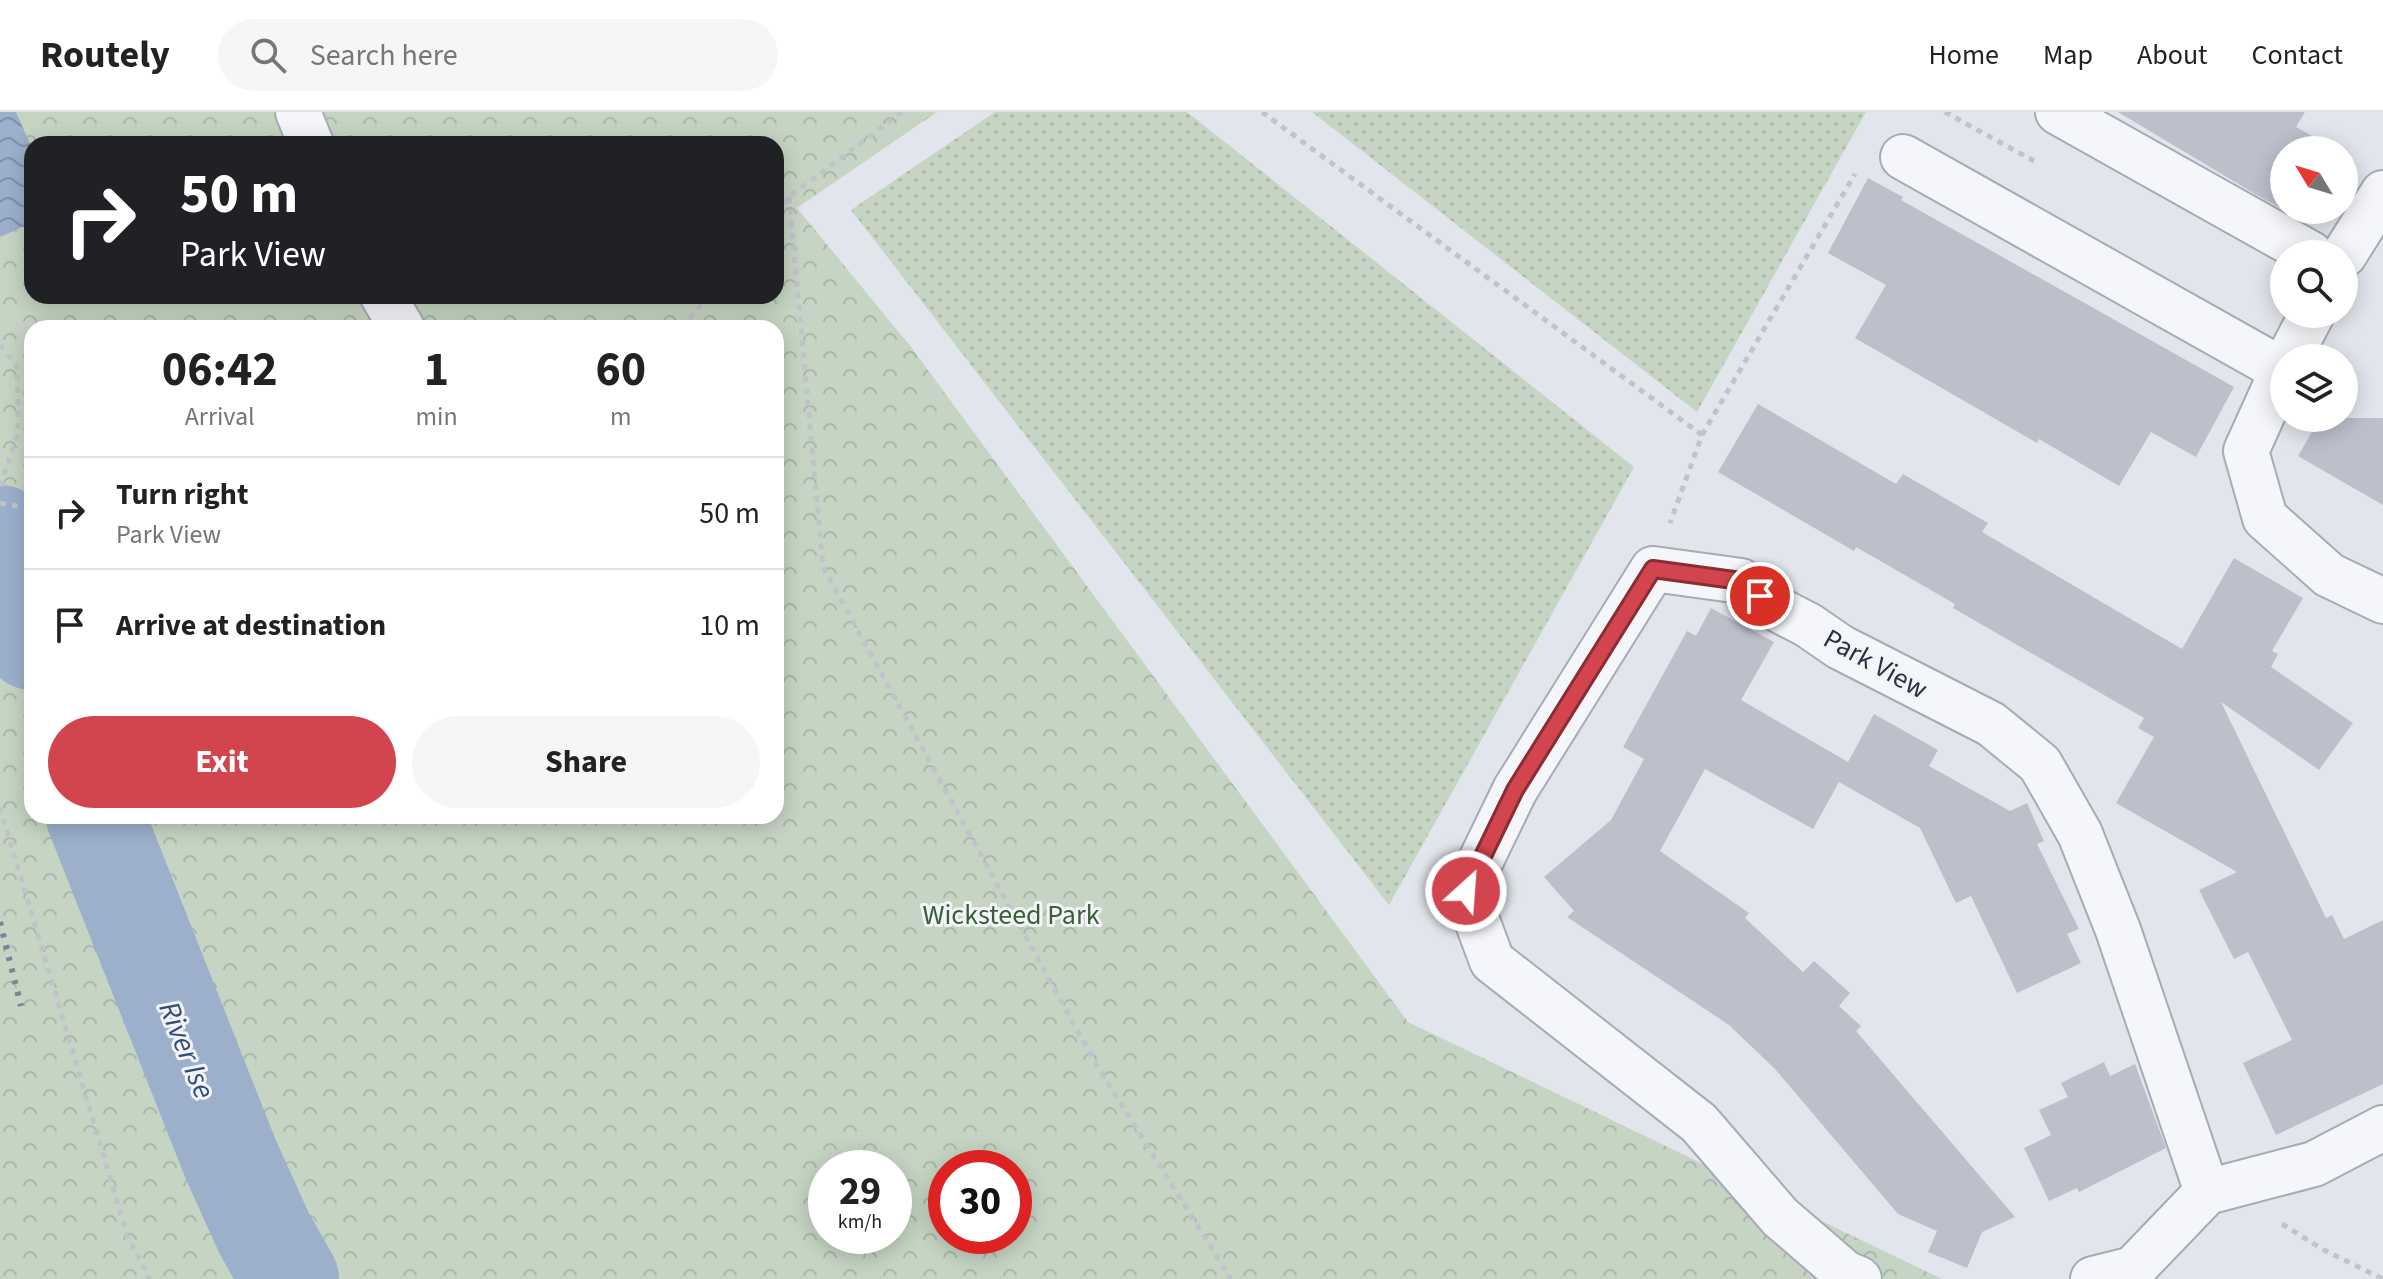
<!DOCTYPE html>
<html lang="en">
<head>
<meta charset="utf-8">
<style>
	:root { --surface:#fff; --page:#f6f6f6; --text:#222; --muted:#767676; --line:#e0e0e0; --accent:#d2454f }
	body { margin:0; font-family:"Source Sans 3",sans-serif; background:var(--page); color:var(--text); height:100vh; display:flex; flex-direction:column; font-size:30px; white-space:nowrap }
	* { box-sizing:border-box; margin:0 }
	p { font-size:26px; color:var(--muted) }
	.icon { flex:none; width:44px; height:44px; fill:none; stroke:currentColor; stroke-width:2; stroke-linecap:round; stroke-linejoin:round }
	.map { position:relative; flex:1; overflow:hidden }
	.details { position:absolute; left:24px; top:208px; width:760px; height:504px; display:flex; flex-direction:column; background:var(--surface); border-radius:24px; box-shadow:0 4px 20px #0003 }
	.details>* { flex:none }
	.hud { position:absolute; left:24px; top:24px; width:760px; height:168px; border-radius:24px; box-shadow:0 4px 20px #0003; background:#202124; color:#fff; overflow:hidden }
	.needle { width:52px; rotate:308deg }
	.tools { position:absolute; left:2270px; top:24px; display:grid; gap:16px }
	.tools a { display:grid; place-items:center; width:88px; height:88px; border-radius:50%; background:var(--surface); box-shadow:0 4px 20px #0003; font-size:40px }
	.speed { position:absolute; left:808px; top:1038px; display:flex; gap:16px; font-size:40px; font-weight:700; text-align:center }
	.speed>* { display:grid; place-content:center; width:104px; height:104px; border-radius:50%; background:var(--surface); box-shadow:0 4px 20px #0003; line-height:1 }
	.speed small { font-size:20px; font-weight:400 }
	.speed .limit { border:12px solid #d22; background:#fff; color:#111 }
	.pin { position:absolute; display:grid; place-items:center; width:68px; height:68px; color:#fff; margin:-34px; border:4px solid #fff; border-radius:50%; box-shadow:0 2px 8px #0007 }
	.me { position:absolute; width:88px; margin:-44px; rotate:26deg; stroke-linejoin:round; filter:drop-shadow(0 0 6px #0008) }
	.turn { display:flex; align-items:center; gap:28px; height:168px; padding:0 24px; font-size:36px }
	.turn .icon { width:104px; height:104px; stroke-width:2.5 }
	.turn b { display:block; font-size:56px; line-height:68px }
	.eta { display:flex; justify-content:space-evenly; align-items:center; height:136px; text-align:center }
	.eta b { font-size:48px; font-weight:700; line-height:56px }
	.action { display:flex; gap:16px; margin-top:auto; padding:16px 24px }
	.action a { flex:1; height:92px; border-radius:48px; background:var(--accent); color:#fff; font-size:32px; font-weight:700; line-height:92px; text-align:center }
	.action a+a { background:var(--page); color:var(--text) }
	ul { padding:0; list-style:none }
	li { display:flex; align-items:center; gap:24px; height:112px; padding:0 24px; border-top:2px solid var(--line) }
	li div { flex:1 }
	li b { display:block; font-size:30px }
	li em { font-style:normal }
	header { display:flex; align-items:center; gap:48px; box-sizing:border-box; height:112px; padding:0 40px; background:var(--surface); border-bottom:2px solid var(--line) }
	header strong { font-size:38px }
	nav { display:flex; gap:44px; margin-inline-start:auto; font-size:28px }
	.search { width:560px; height:72px; background:var(--page); display:flex; align-items:center; gap:20px; box-sizing:border-box; padding:0 28px; border-radius:44px; color:var(--muted); font-size:30px }
	.map>svg:first-child { display:block }
</style>
</head>
<body>
<header>
<strong>Routely</strong>
<div class="search"><svg class="icon" aria-label="search" viewBox="0 0 24 24"><circle cx="10" cy="10" r="6"/><path d="M15 15l6 6"/></svg>Search here</div>
<nav><a>Home</a><a>Map</a><a>About</a><a>Contact</a></nav>
</header>
<div class="map">
<svg width="2383" height="1167" viewBox="0 0 2383 1167">
	<defs>
		<pattern id="park-crowns" width="20" height="18" patternUnits="userSpaceOnUse" patternTransform="scale(2)"><rect width="20" height="18" fill="#c6d5c3"/><path d="M2 6a3 3 0 1 1 6 0M12 15a3 3 0 1 1 6 0" fill="none" stroke="#aab7a9"/></pattern>
		<pattern id="garden-dots" width="8" height="8" patternUnits="userSpaceOnUse" patternTransform="scale(2)"><rect width="8" height="8" fill="#c6d5c3"/><path d="M2 2h.1M6 6h.1" fill="none" stroke="#aab7a9" stroke-width="1.8" stroke-linecap="round"/></pattern>
		<pattern id="water-waves" width="16" height="10" patternUnits="userSpaceOnUse" patternTransform="scale(2)"><rect width="16" height="10" fill="#9cb0cc"/><path d="M0 5q4-4 8 0t8 0" fill="none" stroke="#7f90a7"/></pattern>
	</defs>
	<rect width="100%" height="100%" fill="#e2e5eb"/>
	<path fill="url(#park-crowns)" fill-rule="evenodd" d="M 0,0 L 937,0 L 797,96 L 911,235 L 1408,910 L 1942,1167 L 0,1167 ZM 32,32 L 776,32 L 776,184 L 32,184 ZM 32,216 L 776,216 L 776,704 L 32,704 ZM 826,1056 L 894,1056 L 894,1124 L 826,1124 ZM 946,1056 L 1014,1056 L 1014,1124 L 946,1124 Z"/>
	<g fill="url(#garden-dots)">
		<path d="M 995,0 L 1187,0 L 1634,355 L 1389,793 L 851,98 Z"/>
		<path d="M 1312,0 L 1866,0 L 1697,300 Z"/>
	</g>
	<path fill="url(#water-waves)" d="M 0,0 L 16,0 L 32,36 L 32,111 L 0,125 Z"/>
	<g fill="none" stroke-linecap="round" stroke-linejoin="round">
		<g stroke="#9cb0cc" stroke-width="98">
			<path d="M 0,422 L 32,529"/>
			<path d="M 95,704 L 231,1048 L 264,1121 L 290,1167"/>
		</g>
	</g>
	<g fill="#bcc0cb">
		<path d="M 2118,0 L 2305,0 L 2296,15 L 2337,38 L 2284,38 L 2284,98 L 2308,98 L 2302,108 L 2255,82 Z"/>
		<path d="M 1868,66 L 1903,85 L 1901,88 L 2234,275 L 2196,345 L 2151,320 L 2119,374 L 2039,327 L 2037,331 L 1855,226 L 1886,173 L 1828,141 Z"/>
		<path d="M 1758,292 L 1896,372 L 1903,362 L 1988,411 L 1982,420 L 2182,537 L 2234,446 L 2303,486 L 2272,539 L 2278,542 L 2271,555 L 2353,611 L 2319,658 L 2221,590 L 2326,806 L 2332,803 L 2344,827 L 2383,808 L 2383,972 L 2276,1023 L 2243,951 L 2292,928 L 2248,840 L 2234,847 L 2199,778 L 2237,760 L 2116,691 L 2154,625 L 2138,616 L 2144,606 L 1953,496 L 1955,492 L 1856,435 L 1854,439 L 1718,360 Z"/>
		<path d="M 2320,306 L 2383,306 L 2383,393 L 2298,344 Z"/>
		<path d="M 1711,496 L 1774,530 L 1741,588 L 1848,650 L 1874,602 L 1938,638 L 1929,654 L 2010,699 L 2027,691 L 2044,729 L 2037,732 L 2079,817 L 2067,822 L 2081,851 L 2017,881 L 1971,784 L 1956,791 L 1920,716 L 1839,670 L 1813,717 L 1705,657 L 1660,739 L 1749,801 L 1745,806 L 1803,860 L 1814,849 L 1850,881 L 1839,894 L 1861,914 L 1856,919 L 2015,1105 L 1982,1120 L 1967,1156 L 1928,1140 L 1937,1119 L 1898,1102 L 1775,957 L 1729,913 L 1567,805 L 1574,799 L 1544,765 L 1611,708 L 1644,647 L 1623,635 L 1687,519 L 1696,524 Z"/>
		<path d="M 2104,950 L 2110,964 L 2135,952 L 2166,1036 L 2079,1080 L 2077,1076 L 2049,1089 L 2024,1036 L 2051,1023 L 2039,998 L 2068,985 L 2061,971 Z"/>
	</g>
	<g fill="none" stroke-linecap="round" stroke-linejoin="round">
		<defs>
			<g id="minor">
				<path d="M 298,0 L 311,32"/>
				<path d="M 2058,0 L 2311,142"/>
				<path d="M 1903,45 L 2282,258"/>
				<path d="M 2344,143 L 2383,81"/>
				<path d="M 383,184 L 402,216"/>
				<path d="M 2289,246 L 2312,202"/>
				<path d="M 2284,255 L 2246,339 L 2265,406 L 2329,463 L 2383,489"/>
				<path d="M 1859,1167 L 1845,1161 L 1780,1105 L 1699,1011 L 1492,849 L 1466,779 L 1515,678 L 1653,457 L 1741,469 L 1779,498 L 1808,513 L 1840,535 L 1991,612 L 2040,652 L 2080,722 L 2118,818 L 2207,1080"/>
				<path d="M 2093,1167 L 2133,1157 L 2207,1080 L 2314,1052 L 2383,1016"/>
			</g>
		</defs>
		<use href="#minor" stroke="#a7abb5" stroke-width="48"/>
		<g stroke="#c0c3ca" stroke-width="5" stroke-dasharray="6 6" stroke-linecap="butt">
			<path d="M 1262,0 L 1702,323 L 1670,411"/>
			<path d="M 1945,0 L 2034,49"/>
			<path d="M 789,85 L 823,455 L 1093,947 L 1231,1167"/>
			<path d="M 776,101 L 789,85 L 902,0"/>
			<path d="M 682,216 L 708,184"/>
			<path d="M 0,233 L 17,254 L 18,320 L 0,376"/>
			<path d="M 1702,323 L 1855,62"/>
			<path d="M 0,391 L 32,397"/>
			<path d="M 0,695 L 128,1126 L 150,1167"/>
			<path d="M 2282,1112 L 2324,1138 L 2383,1167"/>
		</g>
		<use href="#minor" stroke="#f5f6f9" stroke-width="44"/>
		<path stroke="#7b8395" stroke-width="6" stroke-dasharray="4 8" stroke-linecap="butt" d="M 0,810 L 21,894"/>
	</g>
	<g fill="none" stroke-linecap="round" stroke-linejoin="round">
		<defs>
			<path id="route" d="M 1466,779 L 1515,678 L 1653,457 L 1741,469 L 1760,484"/>
		</defs>
		<use href="#route" stroke="#882d33" stroke-width="20"/>
		<use href="#route" stroke="#d2454f" stroke-width="14"/>
	</g>
	<g text-anchor="middle" stroke-width="6" stroke-linejoin="round" paint-order="stroke">
		<g font-size="28" fill="#293143" stroke="#f2f4f8">
			<text transform="translate(1876 551) rotate(29)" y="10">Park View</text>
		</g>
		<g font-size="28" fill="#3b6036" stroke="#f2f4f8">
			<text x="1011" y="812">Wicksteed Park</text>
		</g>
		<g font-size="30" font-style="italic" fill="#324c79" stroke="#f2f4f8">
			<text transform="translate(187 938) rotate(68)" y="10">River Ise</text>
		</g>
	</g>
</svg>
<div class="tools">
<a><svg class="needle" viewBox="-14 -14 28 28"><path d="M0-13l5 13h-10z" fill="#e53935"/><path d="M0 13l5-13h-10z" fill="#767676"/></svg></a>
<a><svg class="icon" aria-label="search" viewBox="0 0 24 24"><circle cx="10" cy="10" r="6"/><path d="M15 15l6 6"/></svg></a>
<a><svg class="icon" aria-label="layers" viewBox="0 0 24 24"><path d="M12 4l9 5-9 5-9-5zM3 14l9 5 9-5"/></svg></a>
</div>
<div class="speed"><div>29<small>km/h</small></div><div class="limit">30</div></div>
<div class="pin" style="left:1760px;top:484px;background:#d93025"><svg class="icon" aria-label="arrive" viewBox="0 0 24 24"><path d="M6 21V4h12l-3 4 3 4H6"/></svg></div>
<svg class="me" style="left:1466px;top:779px" viewBox="-20 -20 40 40"><circle r="17" fill="#d2454f" stroke="#fff" stroke-width="3"/><path d="M0-11L8 9 0 5-8 9z" fill="#fff"/></svg>
<div class="hud">
<div class="turn"><svg class="icon" aria-label="right" viewBox="0 0 24 24"><path d="M7 20v-9h11M14 6l5 5-5 5"/></svg><div><b>50 m</b>Park View</div></div>
</div>
<section class="details">
<div class="eta">
<div><b>06:42</b><p>Arrival</p></div>
<div><b>1</b><p>min</p></div>
<div><b>60</b><p>m</p></div>
</div>
<ul>
<li><svg class="icon" aria-label="right" viewBox="0 0 24 24"><path d="M7 20v-9h11M14 6l5 5-5 5"/></svg><div><b>Turn right</b><p>Park View</p></div><em>50 m</em></li>
<li><svg class="icon" aria-label="arrive" viewBox="0 0 24 24"><path d="M6 21V4h12l-3 4 3 4H6"/></svg><div><b>Arrive at destination</b></div><em>10 m</em></li>
</ul>
<div class="action"><a>Exit</a><a>Share</a></div>
</section>
</div>
</body>
</html>
